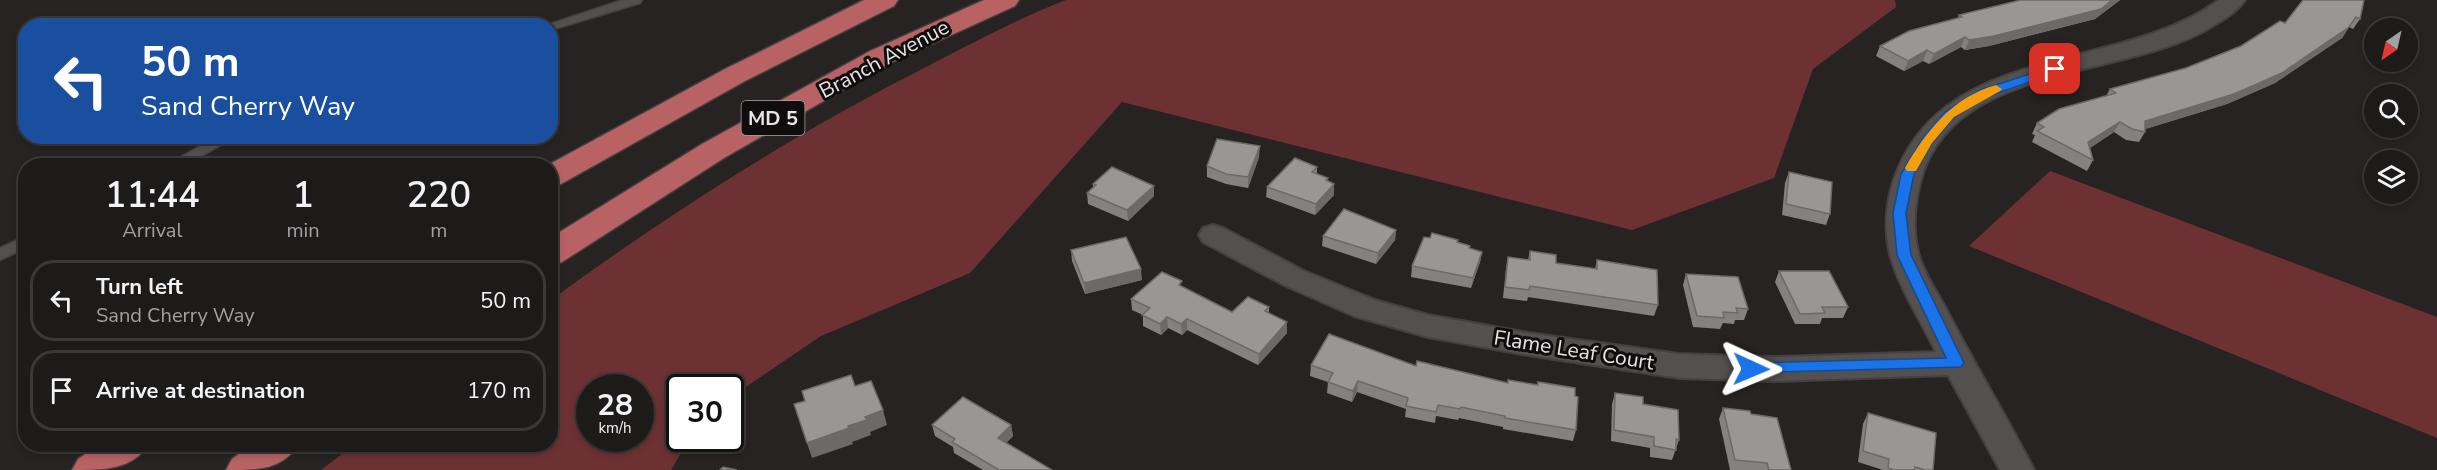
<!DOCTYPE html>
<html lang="en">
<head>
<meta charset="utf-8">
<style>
	:root { --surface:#1d1a1a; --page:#2a2727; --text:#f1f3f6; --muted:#a0a1a2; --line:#3b3839 }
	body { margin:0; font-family:"Nunito Sans",sans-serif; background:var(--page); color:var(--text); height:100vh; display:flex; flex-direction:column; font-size:22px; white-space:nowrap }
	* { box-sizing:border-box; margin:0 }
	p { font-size:20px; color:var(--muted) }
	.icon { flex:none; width:33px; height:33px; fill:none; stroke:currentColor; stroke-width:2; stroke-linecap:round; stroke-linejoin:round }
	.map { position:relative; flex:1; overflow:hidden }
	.sheet { position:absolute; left:18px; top:158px; width:540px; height:294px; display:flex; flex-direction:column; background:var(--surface); border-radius:24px; box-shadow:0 3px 9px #0003,0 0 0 2px var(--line) }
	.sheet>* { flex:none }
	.banner { position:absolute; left:18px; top:18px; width:540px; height:126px; border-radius:24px; box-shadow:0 3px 9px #0003,0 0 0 2px var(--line); background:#1a4fa0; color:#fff; overflow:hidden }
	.needle { width:39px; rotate:214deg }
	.tools { position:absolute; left:2364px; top:18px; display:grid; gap:12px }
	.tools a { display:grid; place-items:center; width:54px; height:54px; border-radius:50%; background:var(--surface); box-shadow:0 3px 9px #0003,0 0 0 2px var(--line); font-size:30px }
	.speed { position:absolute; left:576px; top:374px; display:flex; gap:12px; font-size:30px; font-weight:700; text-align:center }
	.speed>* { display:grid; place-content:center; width:78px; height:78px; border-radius:50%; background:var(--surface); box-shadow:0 3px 9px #0003,0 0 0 2px var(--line); line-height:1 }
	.speed small { font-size:15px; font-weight:400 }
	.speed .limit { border:3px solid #111; border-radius:9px; background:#fff; color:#111 }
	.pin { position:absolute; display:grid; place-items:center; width:51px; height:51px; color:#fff; margin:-26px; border-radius:12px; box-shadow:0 3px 9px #0006 }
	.me { position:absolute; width:66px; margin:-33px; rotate:91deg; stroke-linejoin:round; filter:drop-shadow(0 0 4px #0008) }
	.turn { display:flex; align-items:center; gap:21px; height:126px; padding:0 24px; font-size:27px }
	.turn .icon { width:78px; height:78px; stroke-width:2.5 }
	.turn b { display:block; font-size:42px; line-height:51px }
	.eta { display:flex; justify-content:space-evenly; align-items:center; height:102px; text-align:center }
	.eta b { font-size:36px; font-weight:600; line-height:42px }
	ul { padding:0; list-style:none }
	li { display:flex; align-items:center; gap:18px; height:81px; margin:0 12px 9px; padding:0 12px; border:3px solid var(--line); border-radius:24px }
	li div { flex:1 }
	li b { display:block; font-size:22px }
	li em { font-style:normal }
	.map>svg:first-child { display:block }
</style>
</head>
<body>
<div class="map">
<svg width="2437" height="470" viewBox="0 0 2437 470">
	<rect width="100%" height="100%" fill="#272323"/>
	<g fill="#6e3133" fill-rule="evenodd">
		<path d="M 1066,0 L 1895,0 L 1896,7 L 1813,69 L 1774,178 L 1632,230 L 1122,102 L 970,273 L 821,336 L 731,397 L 730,387 L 680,387 L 680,438 L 690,438 L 671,470 L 321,470 L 355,444 L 550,444 L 551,300 C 671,212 797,132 930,65 C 975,42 1019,18 1066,0 ZM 590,387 L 640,387 L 640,438 L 590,438 Z"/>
		<path d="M 2050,171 L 2437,317 L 2437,438 L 1969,246 Z"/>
	</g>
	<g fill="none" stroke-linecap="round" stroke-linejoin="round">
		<defs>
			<g id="service">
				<path d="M 623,0 L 642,0 L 640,3 L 554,29 L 550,30 L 550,26 L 544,26 Z"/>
				<path d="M 218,136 L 237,136 L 185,165 L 167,165 Z"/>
				<path d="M 26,236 L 26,248 L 0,260 L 0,248 Z"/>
			</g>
			<path id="minor" d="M 2219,0 L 2245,0 C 2236,13 2219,22 2206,30 C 2119,79 1949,64 1920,183 C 1914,207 1912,234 1920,259 C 1926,276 1936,291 1945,307 C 1973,362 2006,415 2034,470 L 2000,470 L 1948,375 L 1775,381 L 1679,378 L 1528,355 L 1428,337 L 1354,316 L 1284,285 L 1203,242 L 1199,235 L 1203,228 L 1213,225 L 1223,228 L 1304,271 L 1375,300 L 1428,315 L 1528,333 L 1679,354 L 1775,357 L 1936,352 C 1922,323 1900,289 1891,258 C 1883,230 1886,196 1898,169 C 1950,43 2122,72 2219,0 Z"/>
			<g id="trunk">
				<path d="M 864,0 L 898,0 L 894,6 L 745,81 L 561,184 L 550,187 L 550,165 L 548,165 L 725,69 Z"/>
				<path d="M 984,0 L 1019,0 L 1015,6 L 890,63 L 724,158 L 562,262 L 550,265 L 550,238 L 702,144 L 870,51 Z"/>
				<path d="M 100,444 L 149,444 C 132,470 104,470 72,470 L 78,459 Z"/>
				<path d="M 252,444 L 299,444 C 282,470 258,470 226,470 L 232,459 Z"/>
			</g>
		</defs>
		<use href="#service" stroke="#444040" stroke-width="3"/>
		<use href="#minor" stroke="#444040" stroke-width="4"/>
		<use href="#trunk" stroke="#444040" stroke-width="3"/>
		<use href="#service" fill="#54504f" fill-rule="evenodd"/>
		<use href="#minor" fill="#54504f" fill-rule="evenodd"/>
		<use href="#trunk" fill="#b86264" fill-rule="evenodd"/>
	</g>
	<g fill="#858181">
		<path d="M 2021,0 L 2120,0 L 2095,19 L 1989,46 L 1965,50 L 1961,47 L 1929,64 L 1923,61 L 1904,71 L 1876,56 L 1880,46 L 1958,18 L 1959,15 Z"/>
		<path d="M 2303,0 L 2360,19 L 2353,29 L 2349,27 L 2342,38 L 2275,83 L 2227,104 L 2145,129 L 2145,132 L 2139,142 L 2126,140 L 2114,132 L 2090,148 L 2093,160 L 2087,171 L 2032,142 L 2035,135 L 2032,134 L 2037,123 L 2106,96 L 2110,89 L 2186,68 L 2241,46 L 2285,23 Z"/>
		<path d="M 1259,157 L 1248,188 L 1226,184 L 1207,177 L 1207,166 Z"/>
		<path d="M 1317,167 L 1317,174 L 1328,178 L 1327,181 L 1334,195 L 1315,215 L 1266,197 L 1267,187 Z"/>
		<path d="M 1789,172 L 1830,214 L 1826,225 L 1782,215 L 1785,183 Z"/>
		<path d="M 1093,184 L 1154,196 L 1128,221 L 1088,204 L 1087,193 L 1093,188 Z"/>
		<path d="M 1396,230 L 1395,240 L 1376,264 L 1322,246 L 1323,236 Z"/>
		<path d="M 1430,238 L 1457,242 L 1470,249 L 1482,252 L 1480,262 L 1471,288 L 1411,277 L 1412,266 Z"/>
		<path d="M 1071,250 L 1142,280 L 1085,294 L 1072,261 Z"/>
		<path d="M 1530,251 L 1556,263 L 1595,269 L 1597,260 L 1658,305 L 1654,316 L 1528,297 L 1527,301 L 1503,298 L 1506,268 L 1508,257 L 1528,260 Z"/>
		<path d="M 1779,271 L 1848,307 L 1843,318 L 1822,318 L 1820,324 L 1795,324 L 1775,282 Z"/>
		<path d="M 1686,274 L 1748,309 L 1744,320 L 1735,320 L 1734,324 L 1723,323 L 1720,329 L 1693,327 L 1683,285 Z"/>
		<path d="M 1182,287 L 1232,312 L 1269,307 L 1269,313 L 1287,333 L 1258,365 L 1187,330 L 1182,335 L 1168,328 L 1161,335 L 1143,326 L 1143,315 L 1132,310 L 1131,299 Z"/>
		<path d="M 1311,365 L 1416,366 L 1507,383 L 1537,385 L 1538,382 L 1575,396 L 1576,430 L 1573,441 L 1503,429 L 1503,427 L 1459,418 L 1458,420 L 1436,416 L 1435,423 L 1405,417 L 1406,409 L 1357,392 L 1352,402 L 1327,393 L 1328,382 L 1310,376 Z"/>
		<path d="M 1615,393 L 1643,404 L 1679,440 L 1672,460 L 1650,457 L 1650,448 L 1611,441 L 1612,404 Z"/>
		<path d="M 1723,408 L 1751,414 L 1791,470 L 1730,470 L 1719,419 Z"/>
		<path d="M 1868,413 L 1933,470 L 1883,470 L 1858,462 L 1863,424 Z"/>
		<path d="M 932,425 L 1011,425 L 1013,436 L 1006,443 L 1052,470 L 983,470 L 954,453 L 953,447 L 935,436 Z"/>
	</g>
	<g fill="#6c6969">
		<path d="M 2112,0 L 2120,0 L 2095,19 L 1989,46 L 1965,50 L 1969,40 Z"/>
		<path d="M 2349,27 L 2342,38 L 2275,83 L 2227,104 L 2139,131 L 2145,121 Z"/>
		<path d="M 1965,37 L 1961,47 L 1929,64 L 1934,54 Z"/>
		<path d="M 1927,50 L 1923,61 L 1904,71 L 1908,61 Z"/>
		<path d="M 2120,122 L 2114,132 L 2082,153 L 2088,142 Z"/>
		<path d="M 1260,146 L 1259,157 L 1248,188 L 1248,177 Z"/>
		<path d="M 1334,184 L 1334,195 L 1315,215 L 1316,204 Z"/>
		<path d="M 1154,186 L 1154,196 L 1128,221 L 1127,210 Z"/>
		<path d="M 1396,230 L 1395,240 L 1376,264 L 1378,253 Z"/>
		<path d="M 1482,252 L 1480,262 L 1471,288 L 1473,278 Z"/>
		<path d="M 1141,269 L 1142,280 L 1085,294 L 1084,283 Z"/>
		<path d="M 1167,317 L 1168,328 L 1161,335 L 1160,324 Z"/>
		<path d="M 1187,319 L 1187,330 L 1182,335 L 1181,324 Z"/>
		<path d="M 1287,322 L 1287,333 L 1258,365 L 1259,354 Z"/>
		<path d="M 1358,381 L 1357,392 L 1352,402 L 1353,391 Z"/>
		<path d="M 883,410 L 887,425 L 870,432 L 871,435 L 852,442 L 853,444 L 812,458 L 807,443 L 848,426 L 865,417 Z"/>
		<path d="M 1011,425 L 1013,436 L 1000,449 L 998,438 Z"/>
	</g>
	<g fill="#9b9696" stroke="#6c6969" stroke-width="1.5">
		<path d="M 2021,0 L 2112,0 L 2101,9 L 1994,36 L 1969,40 L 1965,37 L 1934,54 L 1927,50 L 1908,61 L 1880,46 L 1909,31 L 1962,17 L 1959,15 Z"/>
		<path d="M 2303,0 L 2364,0 L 2360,19 L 2356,17 L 2349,27 L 2282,73 L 2234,94 L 2145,121 L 2145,132 L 2132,129 L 2120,122 L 2088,142 L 2093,160 L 2037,131 L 2044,127 L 2037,123 L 2059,109 L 2116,93 L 2110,89 L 2186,68 L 2241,46 L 2280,21 L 2285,23 Z"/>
		<path d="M 1217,139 L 1260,146 L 1248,177 L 1226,174 L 1207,166 Z"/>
		<path d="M 1295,158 L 1317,167 L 1312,172 L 1328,178 L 1326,180 L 1334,184 L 1316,204 L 1267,187 Z"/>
		<path d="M 1112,167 L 1154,186 L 1127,210 L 1087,193 L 1096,185 L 1093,184 Z"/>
		<path d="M 1789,172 L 1832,182 L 1830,214 L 1786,204 Z"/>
		<path d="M 1344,209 L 1396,230 L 1378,253 L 1323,236 Z"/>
		<path d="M 1432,233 L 1458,240 L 1457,242 L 1470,246 L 1469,248 L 1482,252 L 1473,278 L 1412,266 L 1424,237 L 1430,238 Z"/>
		<path d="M 1126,237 L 1141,269 L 1084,283 L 1071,250 Z"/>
		<path d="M 1530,251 L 1556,255 L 1556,263 L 1597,269 L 1597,260 L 1657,270 L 1658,305 L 1530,286 L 1529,290 L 1505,287 L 1508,257 L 1530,260 Z"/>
		<path d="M 1779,271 L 1829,271 L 1848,307 L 1822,307 L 1825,313 L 1800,314 Z"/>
		<path d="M 1162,272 L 1182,281 L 1179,285 L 1232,312 L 1248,297 L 1269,307 L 1265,311 L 1287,322 L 1259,354 L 1187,319 L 1181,324 L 1167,317 L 1160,324 L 1142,315 L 1150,308 L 1131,299 Z"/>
		<path d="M 1686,274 L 1738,277 L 1748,309 L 1736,308 L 1738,313 L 1723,312 L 1724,318 L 1697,316 Z"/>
		<path d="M 1329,334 L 1416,366 L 1417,361 L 1508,383 L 1508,380 L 1538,385 L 1538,382 L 1575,388 L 1575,396 L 1578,397 L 1576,430 L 1505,418 L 1505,416 L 1461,407 L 1460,409 L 1438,405 L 1436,412 L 1406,406 L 1408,398 L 1358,381 L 1353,391 L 1328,382 L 1333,373 L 1311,365 Z"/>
		<path d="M 851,375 L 855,386 L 871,381 L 883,410 L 865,417 L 867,420 L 848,426 L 849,428 L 807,443 L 794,404 L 805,401 L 802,391 Z"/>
		<path d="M 1615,393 L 1643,397 L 1643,404 L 1678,410 L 1679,440 L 1676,439 L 1676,450 L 1654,446 L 1654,437 L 1614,430 Z"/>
		<path d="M 963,397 L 1011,425 L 998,438 L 1052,470 L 999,470 L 952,442 L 955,439 L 932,425 Z"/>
		<path d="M 1723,408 L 1750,411 L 1751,414 L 1777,418 L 1791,470 L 1769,470 L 1767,463 L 1735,460 Z"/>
		<path d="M 1868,413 L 1936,433 L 1933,470 L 1925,470 L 1915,467 L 1914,470 L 1894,470 L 1888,468 L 1889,459 L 1863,451 Z"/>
		<path d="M 723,467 L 737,470 L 720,470 Z"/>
	</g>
	<path fill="#1a73e8" stroke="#114b97" stroke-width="1.5" d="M 2055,66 L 2061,69 L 2059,72 L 1989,96 L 1954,117 L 1932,143 L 1914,174 L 1906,213 L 1911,255 L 1964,363 L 1961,367 L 1745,373 L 1743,369 L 1745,365 L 1751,363 L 1946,358 L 1897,255 L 1893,213 L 1901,174 L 1923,138 L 1945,112 L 1980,90 Z"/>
	<path fill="#f59e0b" d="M 1996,85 L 2002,89 L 2000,91 L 1954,117 L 1932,143 L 1916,171 L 1907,171 L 1905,168 C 1926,131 1953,97 1996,85 Z"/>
	<g text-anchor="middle" stroke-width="6" stroke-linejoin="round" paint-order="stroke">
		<rect fill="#0f0d0d" stroke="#a6a4a4" stroke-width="1.5" x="741.5" y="101" width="63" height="34" rx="4.5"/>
		<g font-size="20" font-weight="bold" fill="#e7e4e4">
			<text x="773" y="125">MD 5</text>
		</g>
		<g font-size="21" fill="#e7e4e4" stroke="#0f0d0d">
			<text transform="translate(884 59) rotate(-28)" y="7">Branch Avenue</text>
			<text transform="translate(1574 350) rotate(9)" y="7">Flame Leaf Court</text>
		</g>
	</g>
</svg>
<div class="tools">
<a><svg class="needle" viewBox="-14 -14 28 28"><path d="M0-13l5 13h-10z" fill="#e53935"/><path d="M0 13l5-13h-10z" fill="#a0a1a2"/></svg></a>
<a><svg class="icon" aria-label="search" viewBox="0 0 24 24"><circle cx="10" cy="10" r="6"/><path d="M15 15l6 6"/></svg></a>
<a><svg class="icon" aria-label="layers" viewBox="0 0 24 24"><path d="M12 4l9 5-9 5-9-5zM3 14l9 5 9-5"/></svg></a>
</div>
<div class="speed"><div>28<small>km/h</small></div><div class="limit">30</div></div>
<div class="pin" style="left:2055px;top:69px;background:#d93025"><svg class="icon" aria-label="arrive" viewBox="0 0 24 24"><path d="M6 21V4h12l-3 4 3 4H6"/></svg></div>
<svg class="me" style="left:1751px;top:369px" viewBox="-20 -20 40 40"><path d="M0-17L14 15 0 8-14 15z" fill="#1a73e8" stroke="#fff" stroke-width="4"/></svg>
<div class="banner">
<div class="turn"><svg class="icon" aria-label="left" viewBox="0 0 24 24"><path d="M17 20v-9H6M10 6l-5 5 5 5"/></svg><div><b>50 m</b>Sand Cherry Way</div></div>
</div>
<section class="sheet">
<div class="eta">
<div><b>11:44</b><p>Arrival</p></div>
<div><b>1</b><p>min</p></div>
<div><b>220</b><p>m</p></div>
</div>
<ul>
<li><svg class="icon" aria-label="left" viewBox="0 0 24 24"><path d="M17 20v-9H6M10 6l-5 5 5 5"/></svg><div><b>Turn left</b><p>Sand Cherry Way</p></div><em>50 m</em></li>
<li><svg class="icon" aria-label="arrive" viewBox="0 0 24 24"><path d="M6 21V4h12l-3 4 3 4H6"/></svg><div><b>Arrive at destination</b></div><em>170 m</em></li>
</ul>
</section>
</div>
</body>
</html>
